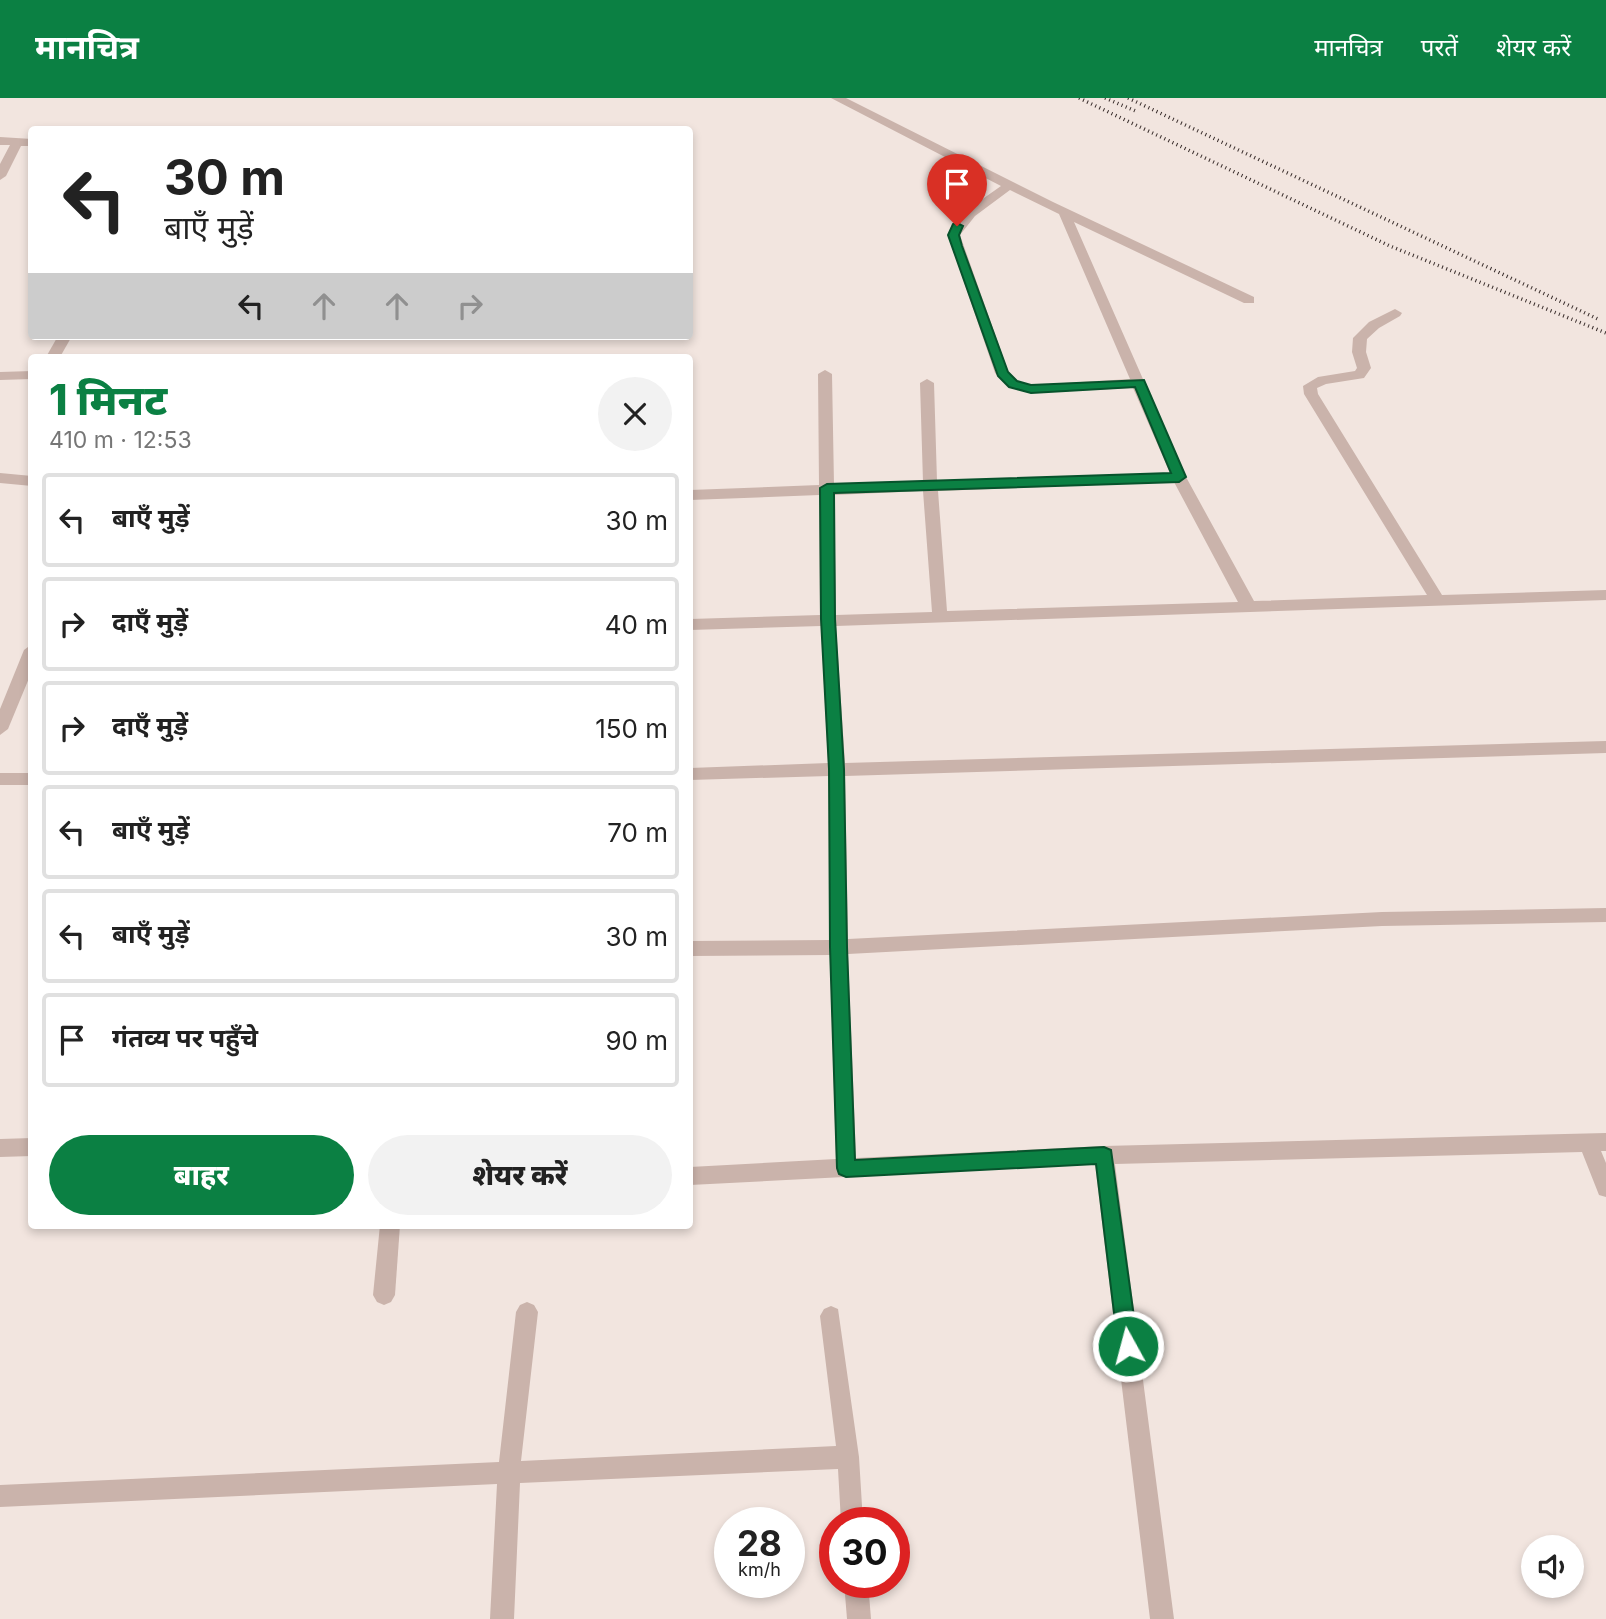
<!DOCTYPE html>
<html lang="hi">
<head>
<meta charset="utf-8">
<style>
	:root { --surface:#fff; --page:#f2f2f2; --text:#222; --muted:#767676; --line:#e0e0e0; --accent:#0b8043 }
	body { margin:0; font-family:Inter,"Noto Sans Devanagari",sans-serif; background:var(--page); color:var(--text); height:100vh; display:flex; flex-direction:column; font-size:26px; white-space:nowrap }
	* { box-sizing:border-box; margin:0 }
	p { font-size:23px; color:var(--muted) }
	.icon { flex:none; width:38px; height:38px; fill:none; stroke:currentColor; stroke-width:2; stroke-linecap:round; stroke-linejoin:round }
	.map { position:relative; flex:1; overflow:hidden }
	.sheet { position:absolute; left:28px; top:256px; width:665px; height:875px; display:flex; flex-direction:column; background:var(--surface); border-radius:7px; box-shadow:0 4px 10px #0003 }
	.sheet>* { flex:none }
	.banner { position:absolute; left:28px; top:28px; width:665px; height:214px; border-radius:7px; box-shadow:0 4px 10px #0003; background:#fff; color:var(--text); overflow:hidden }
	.controls { position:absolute; left:1521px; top:1437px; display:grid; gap:14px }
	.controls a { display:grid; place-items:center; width:63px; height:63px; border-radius:50%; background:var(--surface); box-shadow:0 4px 10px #0003; font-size:35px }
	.speed { position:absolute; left:714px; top:1409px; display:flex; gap:14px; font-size:35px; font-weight:700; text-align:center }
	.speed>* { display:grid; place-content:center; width:91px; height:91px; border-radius:50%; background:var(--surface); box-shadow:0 4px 10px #0003; line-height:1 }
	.speed small { font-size:18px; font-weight:400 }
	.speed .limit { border:10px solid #d22; background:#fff; color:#111 }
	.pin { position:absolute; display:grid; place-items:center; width:60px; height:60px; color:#fff; margin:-72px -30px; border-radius:50% 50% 50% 0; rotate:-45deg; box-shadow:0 0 7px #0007 }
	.pin .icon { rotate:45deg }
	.me { position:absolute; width:77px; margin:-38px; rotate:353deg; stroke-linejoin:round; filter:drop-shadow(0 0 5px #0008) }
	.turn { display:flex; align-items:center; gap:24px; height:147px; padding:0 21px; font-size:32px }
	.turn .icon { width:91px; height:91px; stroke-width:2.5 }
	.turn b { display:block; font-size:49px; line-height:60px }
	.lanes { display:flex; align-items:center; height:66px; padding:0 21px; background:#0003; justify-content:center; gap:35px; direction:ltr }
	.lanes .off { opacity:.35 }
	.round { display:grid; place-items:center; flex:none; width:74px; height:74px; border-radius:37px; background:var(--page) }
	.headline { display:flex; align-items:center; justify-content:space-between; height:119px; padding:0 21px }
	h1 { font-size:42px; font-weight:800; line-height:52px; color:var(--accent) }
	.action { display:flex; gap:14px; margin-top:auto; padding:14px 21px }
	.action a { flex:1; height:80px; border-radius:42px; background:var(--accent); color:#fff; font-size:28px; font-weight:800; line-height:80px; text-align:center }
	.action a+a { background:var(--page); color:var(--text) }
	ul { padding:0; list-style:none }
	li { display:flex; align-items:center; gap:21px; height:94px; margin:0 14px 10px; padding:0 7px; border:4px solid var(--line); border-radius:7px }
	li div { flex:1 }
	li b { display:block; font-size:26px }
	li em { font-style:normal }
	header { display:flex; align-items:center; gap:42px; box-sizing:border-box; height:98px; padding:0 35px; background:var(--accent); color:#fff }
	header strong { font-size:33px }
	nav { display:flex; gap:38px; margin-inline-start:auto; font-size:24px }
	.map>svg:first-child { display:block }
</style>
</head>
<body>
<header>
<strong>मानचित्र</strong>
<nav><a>मानचित्र</a><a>परतें</a><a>शेयर करें</a></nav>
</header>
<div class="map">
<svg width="1606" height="1521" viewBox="0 0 1606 1521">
	<rect width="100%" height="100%" fill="#f2e5df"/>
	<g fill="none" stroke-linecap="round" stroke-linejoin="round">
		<g fill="#cab3ab" fill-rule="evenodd">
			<path d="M 831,0 L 846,0 L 1053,104 L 1254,199 L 1254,205 L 1244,205 L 1074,124 L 1186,379 L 1254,503 L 1427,497 L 1304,296 L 1303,288 L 1318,279 L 1355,273 L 1357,270 L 1352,254 L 1353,240 L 1369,224 L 1395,211 L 1402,215 L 1400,218 L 1379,230 L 1367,241 L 1366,254 L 1371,270 L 1364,280 L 1326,286 L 1317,290 L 1318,296 L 1442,497 L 1606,492 L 1606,502 L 836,528 L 845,665 L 1606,643 L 1606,655 L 845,678 L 848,841 L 1382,814 L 1606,810 L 1606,824 L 1382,828 L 848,856 L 856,1060 L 1104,1048 L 1606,1035 L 1606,1053 L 1601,1053 L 1606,1065 L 1606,1099 L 1599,1097 L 1582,1054 L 1115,1066 L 1174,1521 L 1150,1521 L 1095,1066 L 690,1087 L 690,1069 L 836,1061 L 830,857 L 690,858 L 690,843 L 830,842 L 829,678 L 690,682 L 690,670 L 828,665 L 821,528 L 690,532 L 690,521 L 820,517 L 819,397 L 690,402 L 690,392 L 819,387 L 818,276 L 825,272 L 832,276 L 834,387 L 923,384 L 920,285 L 927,281 L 934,285 L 937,383 L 1170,375 L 1133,290 L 1031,295 L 1008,289 L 995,275 L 948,137 L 967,112 L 1001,88 ZM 1010,92 L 1059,116 L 1130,281 L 1031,287 L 1018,283 L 1008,273 L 960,137 L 975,118 ZM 1174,384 L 1238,504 L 947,513 L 938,393 ZM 923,393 L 932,514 L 836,517 L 834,397 Z"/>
			<path d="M 0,39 L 32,41 L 32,48 L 21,48 L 6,78 L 0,82 L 0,66 L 10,47 L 0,47 Z"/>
			<path d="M 58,238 L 72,238 L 60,259 L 46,259 Z"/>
			<path d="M 32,273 L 32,281 L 0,282 L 0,274 Z"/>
			<path d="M 0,375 L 32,378 L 32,388 L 0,385 Z"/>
			<path d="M 32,546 L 32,573 L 8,631 L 0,637 L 0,611 L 24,552 Z"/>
			<rect x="0" y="675" width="32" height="12"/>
			<path d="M 32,1040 L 32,1058 L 0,1059 L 0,1041 Z"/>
			<path d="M 380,1127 L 400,1127 L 395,1197 L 391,1204 L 384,1207 L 377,1204 L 373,1197 Z"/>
			<path d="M 527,1204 L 534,1207 L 538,1214 L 521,1363 L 836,1348 L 820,1218 L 824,1211 L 831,1208 L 838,1211 L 859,1359 L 863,1424 L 841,1424 L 838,1371 L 520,1385 L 514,1521 L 490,1521 L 497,1386 L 0,1409 L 0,1387 L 499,1364 L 516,1214 L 520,1207 Z"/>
			<path d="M 844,1484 L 868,1484 L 871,1521 L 847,1521 Z"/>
		</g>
		<g stroke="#382c2a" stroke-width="3.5" stroke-dasharray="1 3.5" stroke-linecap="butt">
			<path d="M 1079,0 L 1390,148 L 1606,235"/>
			<path d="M 1105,0 L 1138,14"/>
			<path d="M 1128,0 L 1600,222"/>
		</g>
	</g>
	<path fill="#0b8043" stroke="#07532c" stroke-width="2" d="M 957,125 L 963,128 L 959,137 L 962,148 L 1008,274 L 1017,283 L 1031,287 L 1144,282 L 1186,379 L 1179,384 L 834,395 L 835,521 L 844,671 L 847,849 L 855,1062 L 1104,1049 L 1111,1052 L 1138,1248 L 1135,1255 L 1128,1258 L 1121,1255 L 1118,1248 L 1096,1066 L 846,1079 L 839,1076 L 837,1070 L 830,849 L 829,671 L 821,521 L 820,390 L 827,386 L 1171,375 L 1135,289 L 1031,295 L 1009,289 L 998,278 L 948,137 L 953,126 Z"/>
</svg>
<div class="controls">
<a><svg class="icon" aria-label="sound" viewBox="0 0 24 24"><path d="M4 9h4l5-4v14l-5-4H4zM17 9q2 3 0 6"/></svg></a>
</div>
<div class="speed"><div>28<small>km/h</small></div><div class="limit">30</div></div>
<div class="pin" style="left:957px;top:128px;background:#d93025"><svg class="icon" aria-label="arrive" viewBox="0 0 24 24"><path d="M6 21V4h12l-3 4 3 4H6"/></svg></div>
<svg class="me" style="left:1128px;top:1248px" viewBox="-20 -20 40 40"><circle r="17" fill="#0b8043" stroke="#fff" stroke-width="3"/><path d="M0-11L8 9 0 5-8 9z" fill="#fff"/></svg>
<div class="banner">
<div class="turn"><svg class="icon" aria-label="left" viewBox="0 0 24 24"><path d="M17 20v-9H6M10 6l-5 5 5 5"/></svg><div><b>30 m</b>बाएँ मुड़ें</div></div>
<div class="lanes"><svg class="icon" aria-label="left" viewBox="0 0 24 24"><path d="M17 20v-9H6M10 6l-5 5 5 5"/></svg><svg class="icon off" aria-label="ahead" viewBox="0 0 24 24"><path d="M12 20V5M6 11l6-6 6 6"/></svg><svg class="icon off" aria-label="ahead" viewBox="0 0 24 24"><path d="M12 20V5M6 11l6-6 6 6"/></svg><svg class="icon off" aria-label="right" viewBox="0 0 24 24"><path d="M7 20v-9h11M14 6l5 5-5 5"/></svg></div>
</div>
<section class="sheet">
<div class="headline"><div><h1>1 मिनट</h1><p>410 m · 12:53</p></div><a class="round"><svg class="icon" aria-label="close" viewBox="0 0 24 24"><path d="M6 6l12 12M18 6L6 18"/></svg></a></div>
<ul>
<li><svg class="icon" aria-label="left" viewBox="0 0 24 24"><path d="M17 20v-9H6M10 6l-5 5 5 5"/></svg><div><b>बाएँ मुड़ें</b></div><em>30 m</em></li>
<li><svg class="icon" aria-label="right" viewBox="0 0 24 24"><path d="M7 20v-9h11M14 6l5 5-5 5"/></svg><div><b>दाएँ मुड़ें</b></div><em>40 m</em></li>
<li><svg class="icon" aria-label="right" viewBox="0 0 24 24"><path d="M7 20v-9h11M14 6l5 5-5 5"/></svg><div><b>दाएँ मुड़ें</b></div><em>150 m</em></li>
<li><svg class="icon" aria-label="left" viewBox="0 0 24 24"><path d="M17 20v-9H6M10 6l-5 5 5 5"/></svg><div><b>बाएँ मुड़ें</b></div><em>70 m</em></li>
<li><svg class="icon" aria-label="left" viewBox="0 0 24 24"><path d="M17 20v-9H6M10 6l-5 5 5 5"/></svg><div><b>बाएँ मुड़ें</b></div><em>30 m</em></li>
<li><svg class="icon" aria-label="arrive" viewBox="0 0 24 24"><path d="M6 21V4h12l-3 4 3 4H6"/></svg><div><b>गंतव्य पर पहुँचे</b></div><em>90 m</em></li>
</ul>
<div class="action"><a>बाहर</a><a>शेयर करें</a></div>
</section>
</div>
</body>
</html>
